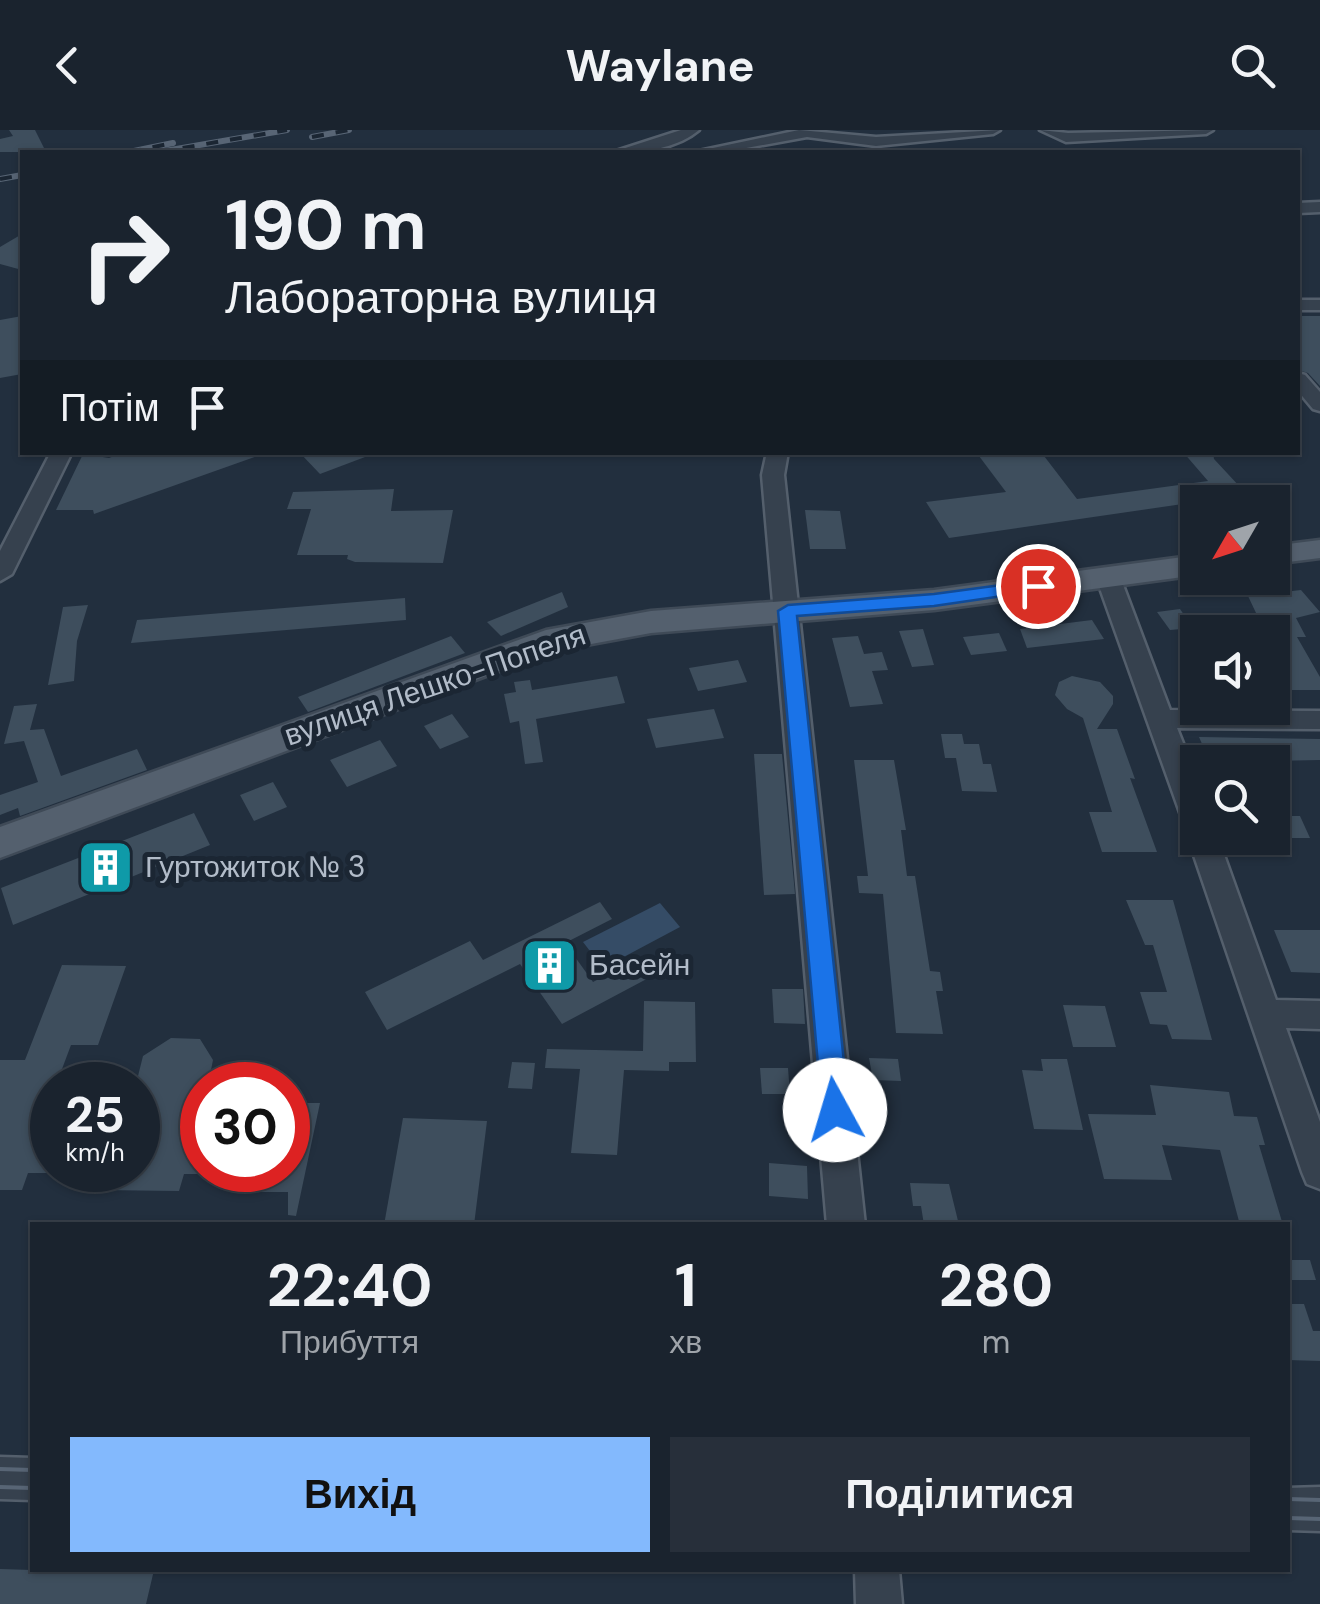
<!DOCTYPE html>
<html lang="uk">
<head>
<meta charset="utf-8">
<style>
	:root { --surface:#1a232e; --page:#272f3a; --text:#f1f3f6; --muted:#9fa4aa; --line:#38404a; --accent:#83b9fd }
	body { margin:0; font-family:"DM Sans",sans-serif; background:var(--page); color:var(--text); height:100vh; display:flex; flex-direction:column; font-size:38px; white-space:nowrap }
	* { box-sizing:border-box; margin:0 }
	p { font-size:32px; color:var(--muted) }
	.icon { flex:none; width:55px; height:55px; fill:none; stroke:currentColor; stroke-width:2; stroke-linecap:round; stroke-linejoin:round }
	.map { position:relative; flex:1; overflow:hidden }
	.details { position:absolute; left:30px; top:1092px; width:1260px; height:350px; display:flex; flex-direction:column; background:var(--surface); border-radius:0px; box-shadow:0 2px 8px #0004,0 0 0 2px var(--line) }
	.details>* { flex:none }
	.hud { position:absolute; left:20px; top:20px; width:1280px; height:305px; border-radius:0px; box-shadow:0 2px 8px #0004,0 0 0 2px var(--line); background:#1a232e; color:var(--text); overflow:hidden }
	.needle { width:65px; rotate:231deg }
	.buttons { position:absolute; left:1180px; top:355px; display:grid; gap:20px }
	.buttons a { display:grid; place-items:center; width:110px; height:110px; border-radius:0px; background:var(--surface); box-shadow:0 2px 8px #0004,0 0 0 2px var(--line); font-size:50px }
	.speed { position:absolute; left:30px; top:932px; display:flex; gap:20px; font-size:50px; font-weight:700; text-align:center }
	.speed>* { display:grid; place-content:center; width:130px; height:130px; border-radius:50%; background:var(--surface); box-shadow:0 2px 8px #0004,0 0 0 2px var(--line); line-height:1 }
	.speed small { font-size:25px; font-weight:400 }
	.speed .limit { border:15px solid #d22; background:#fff; color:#111 }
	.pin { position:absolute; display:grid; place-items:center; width:85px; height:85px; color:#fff; margin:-42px; border:5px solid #fff; border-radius:50%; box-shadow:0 2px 10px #0007 }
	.me { position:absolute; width:110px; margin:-55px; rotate:354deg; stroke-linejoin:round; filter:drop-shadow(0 0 8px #0008) }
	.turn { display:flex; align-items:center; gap:35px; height:210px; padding:0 40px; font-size:45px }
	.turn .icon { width:130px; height:130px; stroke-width:2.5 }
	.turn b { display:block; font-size:70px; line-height:85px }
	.then { display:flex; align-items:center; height:95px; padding:0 40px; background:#0003; gap:20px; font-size:38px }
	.eta { display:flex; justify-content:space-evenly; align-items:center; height:170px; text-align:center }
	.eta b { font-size:60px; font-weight:700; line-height:70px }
	.cta { display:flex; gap:20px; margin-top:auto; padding:20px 40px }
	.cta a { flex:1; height:115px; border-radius:0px; background:var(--accent); color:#111; font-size:40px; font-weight:700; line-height:115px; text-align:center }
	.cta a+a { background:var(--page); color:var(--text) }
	header { display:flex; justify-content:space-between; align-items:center; height:130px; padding:0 40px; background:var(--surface); font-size:45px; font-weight:700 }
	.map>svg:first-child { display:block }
</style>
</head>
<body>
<header><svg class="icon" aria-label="back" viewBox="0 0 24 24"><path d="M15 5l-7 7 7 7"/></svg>Waylane<svg class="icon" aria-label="search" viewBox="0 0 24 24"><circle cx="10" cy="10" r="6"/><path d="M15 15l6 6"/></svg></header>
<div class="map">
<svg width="1320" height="1474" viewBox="0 0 1320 1474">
	<rect width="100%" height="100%" fill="#222f3e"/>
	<path fill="#354c66" d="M 660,773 L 680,797 L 603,838 L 583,812 Z"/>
	<g fill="#3e4e5d">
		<path d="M 9,0 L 35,0 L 46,22 L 0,22 L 0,9 L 13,6 Z"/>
		<path d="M 22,104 L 22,140 L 0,134 L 0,117 Z"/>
		<path d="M 22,186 L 22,244 L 0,248 L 0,190 Z"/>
		<path d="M 1298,186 L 1320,186 L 1320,256 L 1308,243 L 1298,240 Z"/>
		<path d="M 124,322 L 260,322 L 260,325 L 94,384 L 93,380 L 56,380 L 83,324 L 109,328 Z"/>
		<path d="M 299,322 L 373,322 L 373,324 L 320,344 Z"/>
		<path d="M 1004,322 L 1041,322 L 1077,369 L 1208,351 L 1183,322 L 1213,322 L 1214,329 L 1254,372 L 1228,372 L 1224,368 L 949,408 L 926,372 L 1006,362 L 979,326 Z"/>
		<path d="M 394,359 L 391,381 L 453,380 L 443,433 L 355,432 L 347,429 L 348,425 L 297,425 L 311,379 L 287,379 L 293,362 Z"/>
		<path d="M 805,380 L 840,381 L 846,419 L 810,419 Z"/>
		<path d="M 1301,460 L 1320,482 L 1296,488 L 1306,507 L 1297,507 L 1320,547 L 1320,560 L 1284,560 L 1272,539 L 1272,502 L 1265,502 L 1248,466 Z"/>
		<path d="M 562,462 L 568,477 L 501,506 L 487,492 Z"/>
		<path d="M 405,468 L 406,490 L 131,513 L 137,490 Z"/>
		<path d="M 88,475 L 77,511 L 74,551 L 48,555 L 63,477 Z"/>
		<path d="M 1180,479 L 1193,498 L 1170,500 L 1157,482 Z"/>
		<path d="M 1092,490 L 1104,509 L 1027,518 L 1020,499 Z"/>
		<path d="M 923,499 L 934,535 L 912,537 L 899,501 Z"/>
		<path d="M 999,503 L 1007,521 L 971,525 L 963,507 Z"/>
		<path d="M 451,506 L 465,523 L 308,582 L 298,567 Z"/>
		<path d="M 858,506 L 864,524 L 882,522 L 888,540 L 872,541 L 883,574 L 850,577 L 832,508 Z"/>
		<path d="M 738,530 L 747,552 L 698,561 L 689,538 Z"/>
		<path d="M 617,546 L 625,573 L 536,589 L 543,632 L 525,634 L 519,591 L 510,593 L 504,564 L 516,562 L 514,552 L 530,550 L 532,560 Z"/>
		<path d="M 1072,546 L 1100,552 L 1113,566 L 1113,574 L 1097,599 L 1117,599 L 1135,649 L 1130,648 L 1157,722 L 1102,722 L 1089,682 L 1112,682 L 1083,588 L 1067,579 L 1055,565 L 1059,552 Z"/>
		<path d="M 37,574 L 30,600 L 44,599 L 61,646 L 137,619 L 147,640 L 20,686 L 18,678 L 0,685 L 0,665 L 38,652 L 24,611 L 4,614 L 14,576 Z"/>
		<path d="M 714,579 L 724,608 L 656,618 L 647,589 Z"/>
		<path d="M 452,584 L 469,607 L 440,619 L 424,596 Z"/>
		<path d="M 941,604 L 962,604 L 964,614 L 979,614 L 983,634 L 991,634 L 997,662 L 962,661 L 956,628 L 945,628 Z"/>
		<path d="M 1199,607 L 1320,609 L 1320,630 L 1210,632 Z"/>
		<path d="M 380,610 L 397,636 L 347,657 L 330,630 Z"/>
		<path d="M 754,624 L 782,624 L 795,764 L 764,765 Z"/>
		<path d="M 854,630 L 894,630 L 906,700 L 901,700 L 907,746 L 915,746 L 930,841 L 940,842 L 943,861 L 936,861 L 943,904 L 896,903 L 883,764 L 859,763 L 857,746 L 868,746 Z"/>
		<path d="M 273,652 L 287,677 L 254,691 L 240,665 Z"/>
		<path d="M 194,683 L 210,715 L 13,795 L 1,758 Z"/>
		<path d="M 1272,686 L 1300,686 L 1310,708 L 1272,708 Z"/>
		<path d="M 1126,770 L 1173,770 L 1212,910 L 1172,909 L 1167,895 L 1150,894 L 1140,862 L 1167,862 L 1153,815 L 1145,815 Z"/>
		<path d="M 600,772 L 612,789 L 565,813 L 593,852 L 641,827 L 656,844 L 562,894 L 520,834 L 387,900 L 365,862 L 470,811 L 483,830 Z"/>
		<path d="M 1274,800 L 1320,800 L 1320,843 L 1291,842 Z"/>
		<path d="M 62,835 L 126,836 L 98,915 L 71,915 L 56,955 L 52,955 L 52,1043 L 28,1043 L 22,1060 L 0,1060 L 0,930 L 25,930 Z"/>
		<path d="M 772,859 L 803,859 L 805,894 L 774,893 Z"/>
		<path d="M 644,871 L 695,872 L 696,932 L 669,932 L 669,941 L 624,940 L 617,1025 L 571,1023 L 580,939 L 545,938 L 547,919 L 643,921 Z"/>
		<path d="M 1063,875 L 1105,876 L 1116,917 L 1073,917 Z"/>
		<path d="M 171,908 L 200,909 L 213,930 L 208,955 L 202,955 L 202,1044 L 184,1044 L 179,1061 L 99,1060 L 106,1040 L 138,1040 L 138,946 L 143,926 Z"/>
		<path d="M 869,928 L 898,929 L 901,951 L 873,950 Z"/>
		<path d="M 1041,929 L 1067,929 L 1083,1000 L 1034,999 L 1022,940 L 1043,941 Z"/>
		<path d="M 512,932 L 535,933 L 532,959 L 508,958 Z"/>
		<path d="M 760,938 L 788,938 L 790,964 L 762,964 Z"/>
		<path d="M 1150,955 L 1229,962 L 1234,986 L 1257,987 L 1265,1015 L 1259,1015 L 1283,1095 L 1240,1095 L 1220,1020 L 1162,1015 L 1172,1050 L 1104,1049 L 1088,984 L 1156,985 Z"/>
		<path d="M 288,973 L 320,973 L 296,1086 L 288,1085 L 288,1062 L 257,1062 L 262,1040 L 288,1040 Z"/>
		<path d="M 403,988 L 487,991 L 474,1095 L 384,1095 Z"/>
		<path d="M 769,1033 L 807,1036 L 808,1069 L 769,1066 Z"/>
		<path d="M 910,1053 L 949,1054 L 959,1095 L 924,1095 L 921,1076 L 913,1076 Z"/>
		<path d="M 1288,1130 L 1310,1130 L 1316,1150 L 1288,1150 Z"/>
		<path d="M 1288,1174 L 1304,1174 L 1313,1201 L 1320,1201 L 1320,1231 L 1288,1230 Z"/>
		<path d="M 0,1439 L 32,1440 L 154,1440 L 146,1474 L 0,1474 Z"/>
	</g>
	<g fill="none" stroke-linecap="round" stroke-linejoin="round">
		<defs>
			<g id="minor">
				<path d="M 681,0 L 699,0 C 678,18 641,24 613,22 Z"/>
				<path d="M 799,0 L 876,7 L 1000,0 L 993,4 L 876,16 L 807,7 L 724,22 L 694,22 Z"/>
				<path d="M 1040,0 L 1068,3 L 1213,0 L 1206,4 L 1066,12 Z"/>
				<path d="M 1320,72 L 1320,82 L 1298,83 L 1298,73 Z"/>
				<rect x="1298" y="170" width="22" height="10"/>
				<path d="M 1298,243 L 1305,245 L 1320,262 L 1320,281 L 1313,279 L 1298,261 Z"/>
				<path d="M 51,322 L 72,322 L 12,444 L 0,451 L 0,421 Z"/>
				<path d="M 767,322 L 788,322 L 784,345 L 865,1095 L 827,1095 L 762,345 Z"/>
				<path d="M 1108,440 L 1120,447 L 1170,580 L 1320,581 L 1320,599 L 1177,598 L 1198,651 L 1198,708 L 1218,708 L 1276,870 L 1320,871 L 1320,899 L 1286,898 L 1320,992 L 1320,1059 L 1307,1054 L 1302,1042 L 1188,708 L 1193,700 L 1183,691 L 1096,447 Z"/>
				<path d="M 0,1327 L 32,1328 L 32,1370 L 0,1369 Z"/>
				<path d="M 1320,1357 L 1320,1401 L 1288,1400 L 1288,1358 Z"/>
				<path d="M 855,1440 L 899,1440 L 902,1474 L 856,1474 Z"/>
			</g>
			<g id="major">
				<path d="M 1320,410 L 1320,428 L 1272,434 L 1272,416 Z"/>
				<path d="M 1198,425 L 1198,445 L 934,480 L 651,503 L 553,521 L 0,728 L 0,697 L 546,500 L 651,481 L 934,460 Z"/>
			</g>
		</defs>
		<use href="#minor" stroke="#545f6c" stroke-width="5"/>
		<use href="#major" stroke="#3f4a57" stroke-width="5"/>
		<use href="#minor" fill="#36414e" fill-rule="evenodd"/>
		<use href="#major" fill="#54606e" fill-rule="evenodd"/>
		<g stroke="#586575" stroke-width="4">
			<path d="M 0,1339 L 32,1340"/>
			<path d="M 0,1357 L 32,1358"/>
			<path d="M 1288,1369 L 1320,1370"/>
			<path d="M 1288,1388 L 1320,1389"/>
		</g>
		<defs>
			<g id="rail">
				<path d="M 312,7 L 349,0"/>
				<path d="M 129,22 L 173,13"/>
				<path d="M 159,22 L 287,0"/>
				<path d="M 0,49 L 22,45"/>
			</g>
		</defs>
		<use href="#rail" stroke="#586575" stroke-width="6"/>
		<use href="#rail" stroke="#1b2633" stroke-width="4" stroke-dasharray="12" stroke-linecap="butt"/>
	</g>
	<path fill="#1a73e8" stroke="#114b97" stroke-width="2.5" d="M 1038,450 L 1044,452 L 1044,460 L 934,476 L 797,486 L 849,980 L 845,988 L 835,992 L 826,988 L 822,980 L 778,481 L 788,475 L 934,464 Z"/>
	<defs>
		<symbol id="building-square" viewBox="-11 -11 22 22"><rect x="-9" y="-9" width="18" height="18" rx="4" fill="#0f9aa8" stroke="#1b2633"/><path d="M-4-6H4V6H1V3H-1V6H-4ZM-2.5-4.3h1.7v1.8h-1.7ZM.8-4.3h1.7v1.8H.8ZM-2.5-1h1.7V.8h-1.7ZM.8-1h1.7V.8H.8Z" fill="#fff"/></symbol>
	</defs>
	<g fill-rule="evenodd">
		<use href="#building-square" x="74" y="706" width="63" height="63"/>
		<use href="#building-square" x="518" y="804" width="63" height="63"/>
	</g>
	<g text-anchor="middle" stroke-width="10" stroke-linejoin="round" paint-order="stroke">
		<g font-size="30" fill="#b2bcc9" stroke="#1b2633">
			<text transform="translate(435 555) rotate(-19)" y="10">вулиця Лешко-Попеля</text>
		</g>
		<g font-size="30" fill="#b2bcc9" stroke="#1b2633" text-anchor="start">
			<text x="145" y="747">Гуртожиток № 3</text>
			<text x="589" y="845">Басейн</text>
		</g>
	</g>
</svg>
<div class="buttons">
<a><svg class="needle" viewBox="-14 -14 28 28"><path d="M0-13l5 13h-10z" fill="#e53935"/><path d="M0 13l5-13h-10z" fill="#9fa4aa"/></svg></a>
<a><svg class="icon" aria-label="sound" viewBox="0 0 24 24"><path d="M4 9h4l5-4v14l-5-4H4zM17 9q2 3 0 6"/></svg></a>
<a><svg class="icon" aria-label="search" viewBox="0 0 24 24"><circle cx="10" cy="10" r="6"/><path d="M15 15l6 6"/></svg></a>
</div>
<div class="speed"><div>25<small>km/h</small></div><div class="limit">30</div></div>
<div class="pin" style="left:1038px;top:456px;background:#d93025"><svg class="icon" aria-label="arrive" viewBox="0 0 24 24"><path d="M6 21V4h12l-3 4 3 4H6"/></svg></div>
<svg class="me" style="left:835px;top:980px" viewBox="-20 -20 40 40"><circle r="19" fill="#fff"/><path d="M0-13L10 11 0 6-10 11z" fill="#1a73e8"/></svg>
<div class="hud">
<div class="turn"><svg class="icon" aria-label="right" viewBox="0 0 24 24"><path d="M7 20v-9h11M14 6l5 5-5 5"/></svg><div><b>190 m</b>Лабораторна вулиця</div></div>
<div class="then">Потім<svg class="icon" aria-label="arrive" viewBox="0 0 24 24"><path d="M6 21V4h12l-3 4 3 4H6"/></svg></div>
</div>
<section class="details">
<div class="eta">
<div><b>22:40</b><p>Прибуття</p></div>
<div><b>1</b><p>хв</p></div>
<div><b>280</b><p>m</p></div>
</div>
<div class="cta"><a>Вихід</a><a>Поділитися</a></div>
</section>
</div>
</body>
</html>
